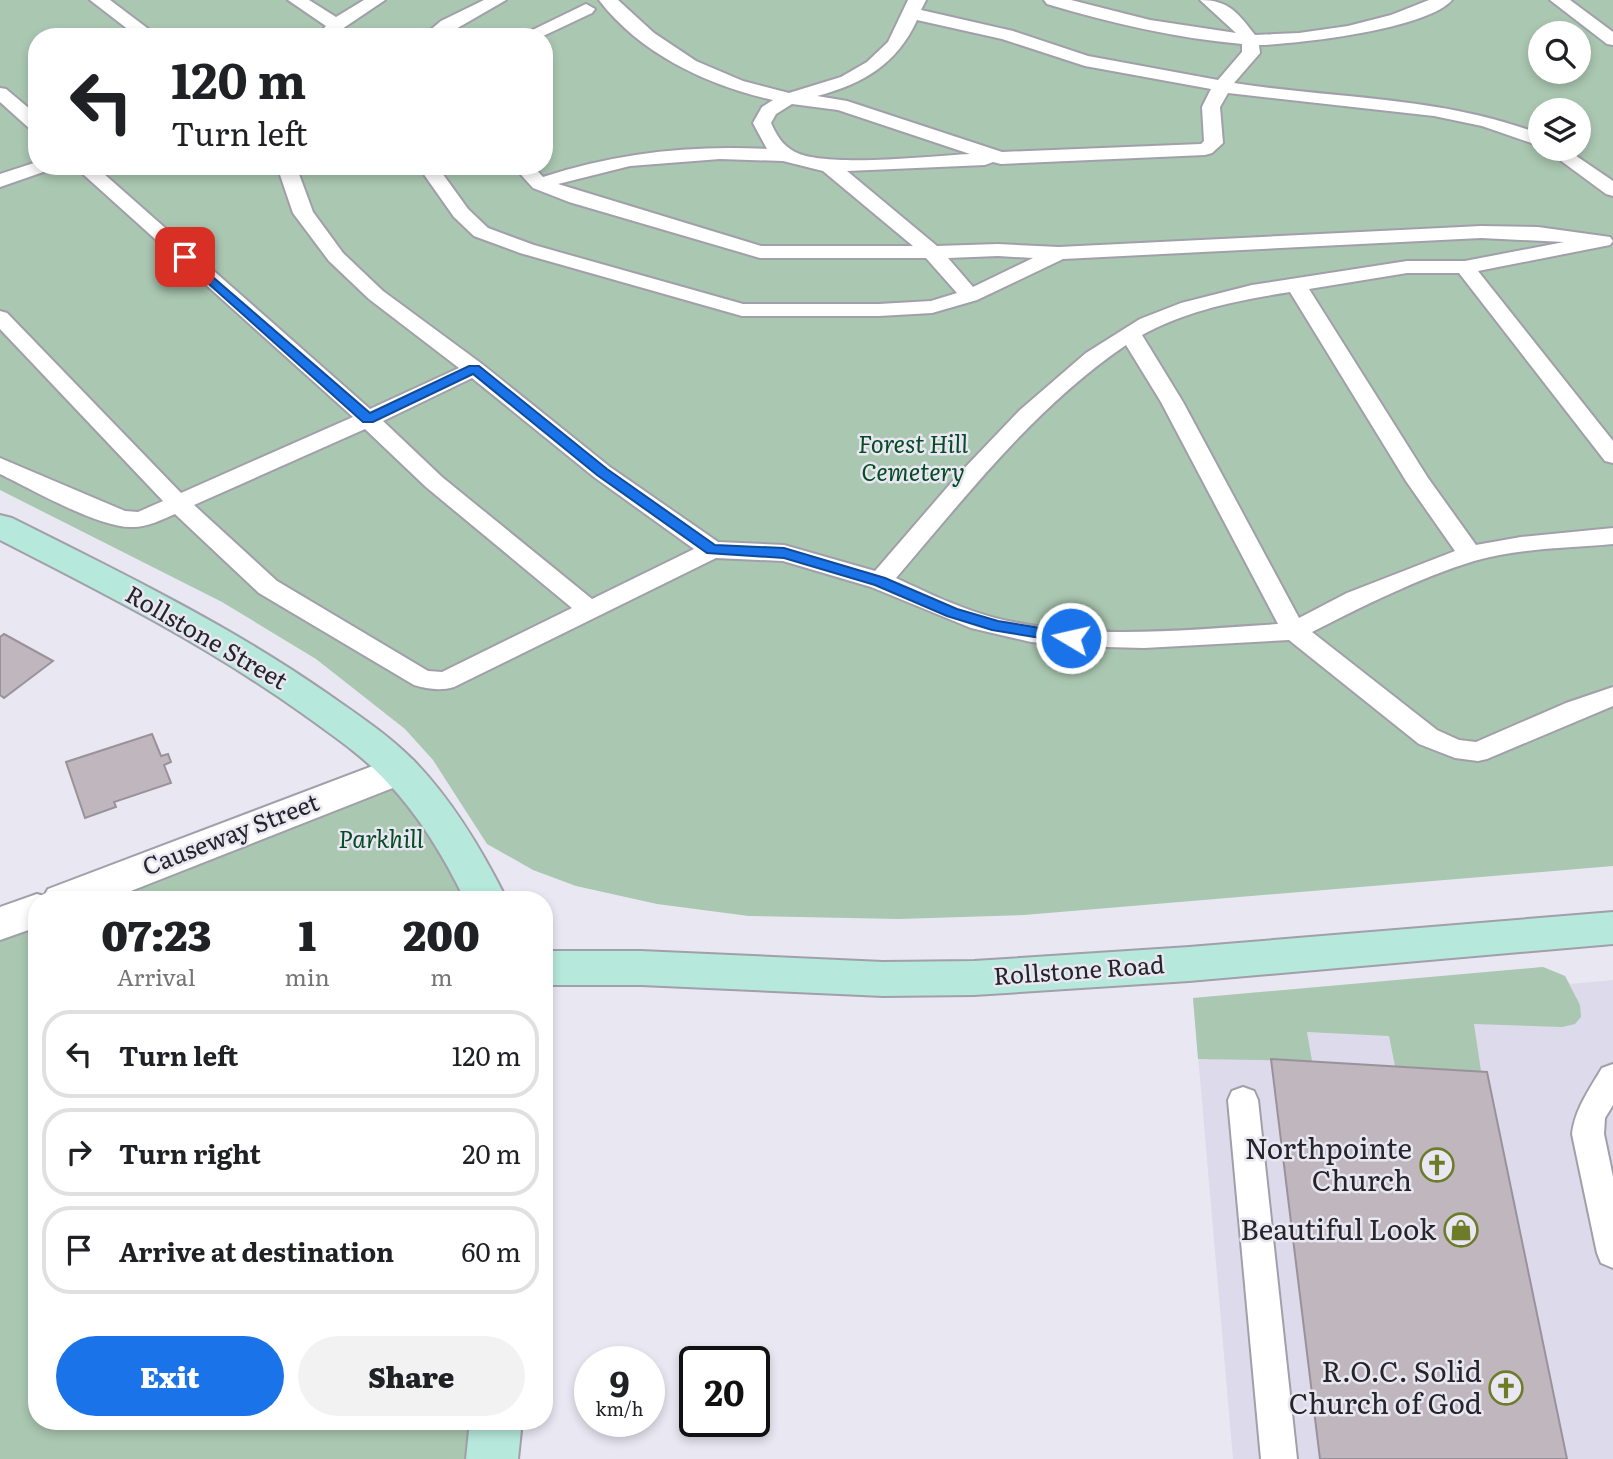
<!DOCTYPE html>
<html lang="en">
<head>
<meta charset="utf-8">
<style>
	:root { --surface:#fff; --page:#f2f2f2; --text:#202124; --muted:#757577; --line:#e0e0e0; --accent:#1a73e8 }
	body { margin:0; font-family:Literata,serif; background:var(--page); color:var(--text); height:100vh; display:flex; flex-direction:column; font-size:26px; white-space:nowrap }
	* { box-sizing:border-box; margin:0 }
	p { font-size:23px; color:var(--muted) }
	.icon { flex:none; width:38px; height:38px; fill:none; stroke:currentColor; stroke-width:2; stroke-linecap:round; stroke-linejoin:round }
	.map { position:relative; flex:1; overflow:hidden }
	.side { position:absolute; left:28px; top:891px; width:525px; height:539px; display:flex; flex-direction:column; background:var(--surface); border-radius:28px; box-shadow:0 4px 10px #0003 }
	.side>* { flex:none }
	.hud { position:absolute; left:28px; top:28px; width:525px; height:147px; border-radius:28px; box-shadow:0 4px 10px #0003; background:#fff; color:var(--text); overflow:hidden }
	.buttons { position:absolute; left:1528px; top:21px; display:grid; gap:14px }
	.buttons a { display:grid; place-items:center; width:63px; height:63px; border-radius:50%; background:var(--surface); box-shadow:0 4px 10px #0003; font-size:35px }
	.speed { position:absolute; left:574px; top:1346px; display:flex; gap:14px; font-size:35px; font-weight:700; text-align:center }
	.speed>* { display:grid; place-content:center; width:91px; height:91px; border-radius:50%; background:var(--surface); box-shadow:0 4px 10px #0003; line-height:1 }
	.speed small { font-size:18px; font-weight:400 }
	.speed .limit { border:4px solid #111; border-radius:10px; background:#fff; color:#111 }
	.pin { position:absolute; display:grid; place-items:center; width:60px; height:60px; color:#fff; margin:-30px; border-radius:14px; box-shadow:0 4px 10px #0006 }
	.me { position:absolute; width:77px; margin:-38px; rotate:279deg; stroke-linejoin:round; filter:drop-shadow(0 0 5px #0008) }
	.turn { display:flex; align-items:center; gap:24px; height:147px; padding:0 28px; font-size:32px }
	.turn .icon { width:91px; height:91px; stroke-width:2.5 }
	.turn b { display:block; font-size:49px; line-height:60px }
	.eta { display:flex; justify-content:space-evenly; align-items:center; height:119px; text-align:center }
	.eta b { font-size:42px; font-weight:800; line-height:49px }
	.action { display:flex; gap:14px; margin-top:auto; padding:14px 28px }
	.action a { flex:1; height:80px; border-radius:42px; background:var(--accent); color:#fff; font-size:28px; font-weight:800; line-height:80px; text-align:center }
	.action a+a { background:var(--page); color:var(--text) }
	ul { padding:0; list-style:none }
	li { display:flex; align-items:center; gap:21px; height:88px; margin:0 14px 10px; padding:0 14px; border:4px solid var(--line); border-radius:28px }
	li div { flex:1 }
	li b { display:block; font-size:26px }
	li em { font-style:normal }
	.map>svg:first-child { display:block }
</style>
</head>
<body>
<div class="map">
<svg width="1613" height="1459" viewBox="0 0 1613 1459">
	<rect width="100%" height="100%" fill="#e9e7f2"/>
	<path fill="#dddaec" d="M 1543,967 L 1565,976 L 1570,984 L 1613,980 L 1613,1459 L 1233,1459 L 1193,998 Z"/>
	<g fill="#aac7b1" fill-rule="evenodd">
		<path d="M 0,0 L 1613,0 L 1613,866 L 1024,915 L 899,919 L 749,916 L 657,904 L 576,886 L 533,870 L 487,844 L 433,760 L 405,729 L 316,659 L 222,602 L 0,490 ZM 1540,33 L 1578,33 L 1578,72 L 1540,72 ZM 37,37 L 544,37 L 544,166 L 37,166 ZM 1540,110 L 1578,110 L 1578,149 L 1540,149 Z"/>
		<path d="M 399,770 L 486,900 L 63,900 Z"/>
		<path d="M 37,910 L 37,1421 L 496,1421 L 492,1459 L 0,1459 L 0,924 Z"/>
		<path d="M 1543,967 L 1565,976 L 1580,1005 L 1581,1017 L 1575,1024 L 1562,1027 L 1474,1024 L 1481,1071 L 1395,1066 L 1389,1036 L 1307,1032 L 1312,1061 L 1198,1059 L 1193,998 Z"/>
	</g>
	<g fill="#bfb6be" stroke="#9a929a" stroke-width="2">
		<path d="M 4,634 L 53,661 L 4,698 L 0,695 L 0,637 Z"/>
		<path d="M 152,734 L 161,756 L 168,754 L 171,762 L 164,765 L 171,783 L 114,802 L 116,807 L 85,818 L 66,762 Z"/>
		<path d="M 1271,1059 L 1487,1072 L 1567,1459 L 1320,1459 Z"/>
	</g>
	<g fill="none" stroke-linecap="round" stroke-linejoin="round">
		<defs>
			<g id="service">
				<path d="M 90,0 L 110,0 L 159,37 L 138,37 Z"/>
				<path d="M 288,0 L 309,0 L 336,17 L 364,0 L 385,0 L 342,29 L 335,37 L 316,37 L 326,26 Z"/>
				<path d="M 484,0 L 506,0 L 442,37 L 422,37 L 441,21 Z"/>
				<path d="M 599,0 L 618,0 L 654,33 L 696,61 L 743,81 L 789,93 L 841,77 L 867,62 L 888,42 L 908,0 L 926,0 L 921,10 L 1013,31 L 1088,56 L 1218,80 L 1242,52 L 1242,44 C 1175,38 1111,23 1047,4 L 1044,0 L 1071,0 L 1150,20 L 1236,33 L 1200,0 C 1229,0 1238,13 1255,35 L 1299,33 L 1348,26 L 1391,15 L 1429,0 L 1452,0 C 1427,29 1299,44 1259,45 L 1260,53 L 1234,83 C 1337,99 1441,96 1540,134 L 1540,146 L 1482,126 L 1434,116 L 1228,93 L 1220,107 L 1223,143 L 1212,153 L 1205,155 L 1001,164 L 993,162 L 985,165 L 847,171 L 937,246 L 998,244 L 1059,247 L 1481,226 L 1538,227 L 1610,237 L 1613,241 L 1610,245 L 1478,271 L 1613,441 L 1613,463 L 1605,461 L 1459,273 L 1407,273 L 1309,289 L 1428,478 L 1476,545 L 1521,537 L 1613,528 L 1613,544 C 1568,548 1518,548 1474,561 C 1419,578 1363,606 1312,632 L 1437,730 L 1459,740 L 1476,742 L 1566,703 L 1613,687 L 1613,706 L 1487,759 L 1478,761 L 1455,758 L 1419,744 L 1289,640 L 1144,648 L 1068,646 L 1031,642 L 971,628 L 871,587 L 783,561 L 716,558 L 454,687 C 441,691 427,689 414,685 L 259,593 L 175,514 C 163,519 148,527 133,527 C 101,529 31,489 0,474 L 0,458 L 125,511 L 138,512 L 163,501 L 0,329 L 0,311 L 7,313 L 181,493 L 353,417 L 74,166 L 95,166 L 370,409 L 459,368 L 369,299 L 329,261 L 293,213 L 277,166 L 296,166 L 313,212 L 343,253 L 383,291 L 482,364 L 610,467 L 718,542 L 784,545 L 875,571 L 957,476 L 1020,410 L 1086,353 L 1140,319 L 1181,303 L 1252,285 L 1407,261 L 1465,261 L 1564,242 L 1481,238 L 1063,259 L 977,300 L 932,313 L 879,316 L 742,316 L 520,253 L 474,236 L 454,217 L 418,166 L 437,166 L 468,209 L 488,228 L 534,245 L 743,304 L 879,304 L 931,301 L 957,293 L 926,258 L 760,258 L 569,202 L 533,188 L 513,166 L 533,166 L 543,177 C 616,153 691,145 767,149 L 753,123 L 762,107 L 773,100 C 709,86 640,54 599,0 ZM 917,20 L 1002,39 L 1085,66 L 1211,89 L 1202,107 L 1204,141 L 1201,144 L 1002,152 L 847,101 L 817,96 C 863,84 897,64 917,20 ZM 792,104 L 838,110 L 970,154 C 931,156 826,168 795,152 C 782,145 777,136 771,123 L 776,114 ZM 720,159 L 783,161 L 823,171 L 913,246 L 761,246 L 558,184 L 630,166 ZM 998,256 L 1033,258 L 973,287 L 948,258 ZM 1290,292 L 1406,481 L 1455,551 L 1347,593 L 1299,618 L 1183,402 L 1142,335 C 1188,310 1238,300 1290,292 ZM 1126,345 L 1161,402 L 1278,624 C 1185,630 1087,641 995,618 C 961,609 928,593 896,578 C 967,495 1035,407 1126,345 ZM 472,378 L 594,477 L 694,549 L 592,599 L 442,477 L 383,421 ZM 365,429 L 426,487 L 572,608 L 442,672 L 428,671 L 277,581 L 194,505 Z"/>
				<path d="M 1550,0 L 1570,0 L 1613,32 L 1613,45 L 1607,44 Z"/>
				<path d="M 586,4 L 595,9 L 592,13 L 541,37 L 518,37 Z"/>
				<path d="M 0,88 L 6,89 L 37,115 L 37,131 L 30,129 L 0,102 Z"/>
				<path d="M 1545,149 L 1566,149 L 1613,181 L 1613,196 L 1606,194 Z"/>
				<path d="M 37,162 L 37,166 L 51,166 L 49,170 L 0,187 L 0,174 Z"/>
				<path d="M 1613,1064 L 1613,1105 L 1605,1118 L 1604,1134 L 1613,1177 L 1613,1268 L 1601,1263 L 1597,1253 L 1572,1134 C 1575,1109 1589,1090 1602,1068 Z"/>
				<path d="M 1243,1087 L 1254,1091 L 1258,1100 L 1297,1459 L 1261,1459 L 1228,1100 L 1232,1091 Z"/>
			</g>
			<path id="minor" d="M 399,756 L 413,760 L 419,770 L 413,780 L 108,900 L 37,900 L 37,927 L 0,940 L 0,907 L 37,894 L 44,896 L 48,889 Z"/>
			<g id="secondary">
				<path d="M 0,515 L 12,518 C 120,572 229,625 328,694 C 358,715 390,736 416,763 C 454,803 482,850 507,900 L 465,900 C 444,857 419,815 386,781 C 362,755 332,735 303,714 C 208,646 104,593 0,540 Z"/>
				<path d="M 1613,912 L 1613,944 L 1189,981 L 974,995 L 883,996 L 641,985 L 544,985 L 544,951 L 641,951 L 883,962 L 974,961 L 1189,947 Z"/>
				<path d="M 470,1421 L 522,1421 L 518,1459 L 466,1459 Z"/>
			</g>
		</defs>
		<use href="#service" stroke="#a19fa9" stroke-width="4"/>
		<use href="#minor" stroke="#a19fa9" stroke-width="4"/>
		<use href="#secondary" stroke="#a19fa9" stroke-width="4"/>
		<use href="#service" fill="#fff" fill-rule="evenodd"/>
		<use href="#minor" fill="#fff" fill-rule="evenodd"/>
		<use href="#secondary" fill="#b6e8db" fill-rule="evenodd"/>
	</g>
	<path fill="#1a73e8" stroke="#114b97" stroke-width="2" d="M 185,253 L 370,413 L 469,366 L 479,366 L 607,469 L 715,545 L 784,548 L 885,578 L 957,609 L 998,621 L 1071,633 L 1078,638 L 1071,643 L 992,630 L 947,616 L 875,585 L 784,558 L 707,553 L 597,475 L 473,374 L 373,422 L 363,422 L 181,259 L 181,254 Z"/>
	<defs>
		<symbol id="church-ring" viewBox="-11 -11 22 22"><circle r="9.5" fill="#e9e7f2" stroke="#6e7c2a" stroke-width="1.5"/><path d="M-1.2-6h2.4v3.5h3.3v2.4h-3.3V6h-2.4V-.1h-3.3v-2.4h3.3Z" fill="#6e7c2a"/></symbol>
		<symbol id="shop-ring" viewBox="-11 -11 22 22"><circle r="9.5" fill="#e9e7f2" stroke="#6e7c2a" stroke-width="1.5"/><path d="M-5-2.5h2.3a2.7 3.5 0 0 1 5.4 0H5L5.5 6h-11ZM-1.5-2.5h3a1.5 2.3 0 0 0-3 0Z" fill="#6e7c2a"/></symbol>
	</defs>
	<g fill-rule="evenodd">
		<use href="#church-ring" x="1418" y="1146" width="38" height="38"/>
		<use href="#shop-ring" x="1442" y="1211" width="38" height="38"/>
		<use href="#church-ring" x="1487" y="1369" width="38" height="38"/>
	</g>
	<g text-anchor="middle" stroke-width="5" stroke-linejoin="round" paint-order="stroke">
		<g font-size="24" font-style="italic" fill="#054b24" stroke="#e9e7f2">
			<text x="913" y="453">Forest Hill<tspan x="913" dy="28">Cemetery</tspan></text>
			<text x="381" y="848">Parkhill</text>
		</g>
		<g font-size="24" fill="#252428" stroke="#e9e7f2">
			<text transform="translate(206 638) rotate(30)" y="8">Rollstone Street</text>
			<text transform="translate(231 835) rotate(-21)" y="8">Causeway Street</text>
			<text transform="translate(1079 971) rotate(-4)" y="8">Rollstone Road</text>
		</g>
		<g font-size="28" fill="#252428" stroke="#e9e7f2" text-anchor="end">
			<text x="1412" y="1159">Northpointe<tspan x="1412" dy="32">Church</tspan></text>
			<text x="1436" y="1240">Beautiful Look</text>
			<text x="1482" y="1382">R.O.C. Solid<tspan x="1482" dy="32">Church of God</tspan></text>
		</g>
	</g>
</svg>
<div class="buttons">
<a><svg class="icon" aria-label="search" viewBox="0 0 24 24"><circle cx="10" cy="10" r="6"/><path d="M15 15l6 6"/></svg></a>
<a><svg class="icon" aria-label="layers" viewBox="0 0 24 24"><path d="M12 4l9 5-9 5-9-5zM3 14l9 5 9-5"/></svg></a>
</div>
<div class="speed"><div>9<small>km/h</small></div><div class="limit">20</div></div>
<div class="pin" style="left:185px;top:257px;background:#d93025"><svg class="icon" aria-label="arrive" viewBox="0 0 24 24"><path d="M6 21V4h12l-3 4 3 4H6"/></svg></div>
<svg class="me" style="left:1071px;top:638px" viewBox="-20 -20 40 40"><circle r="17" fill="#1a73e8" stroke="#fff" stroke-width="3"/><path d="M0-11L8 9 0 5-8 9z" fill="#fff"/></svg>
<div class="hud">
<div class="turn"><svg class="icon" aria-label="left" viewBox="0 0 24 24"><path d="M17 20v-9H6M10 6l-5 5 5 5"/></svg><div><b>120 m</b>Turn left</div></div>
</div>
<section class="side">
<div class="eta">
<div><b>07:23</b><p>Arrival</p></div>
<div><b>1</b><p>min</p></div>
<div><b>200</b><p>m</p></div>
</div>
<ul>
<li><svg class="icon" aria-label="left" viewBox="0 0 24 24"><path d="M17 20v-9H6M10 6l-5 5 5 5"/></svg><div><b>Turn left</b></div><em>120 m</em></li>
<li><svg class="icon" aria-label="right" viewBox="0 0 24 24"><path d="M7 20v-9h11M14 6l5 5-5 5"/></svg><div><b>Turn right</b></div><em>20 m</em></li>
<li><svg class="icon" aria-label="arrive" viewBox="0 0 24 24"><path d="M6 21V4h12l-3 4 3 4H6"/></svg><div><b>Arrive at destination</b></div><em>60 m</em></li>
</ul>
<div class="action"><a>Exit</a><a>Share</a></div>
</section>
</div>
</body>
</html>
